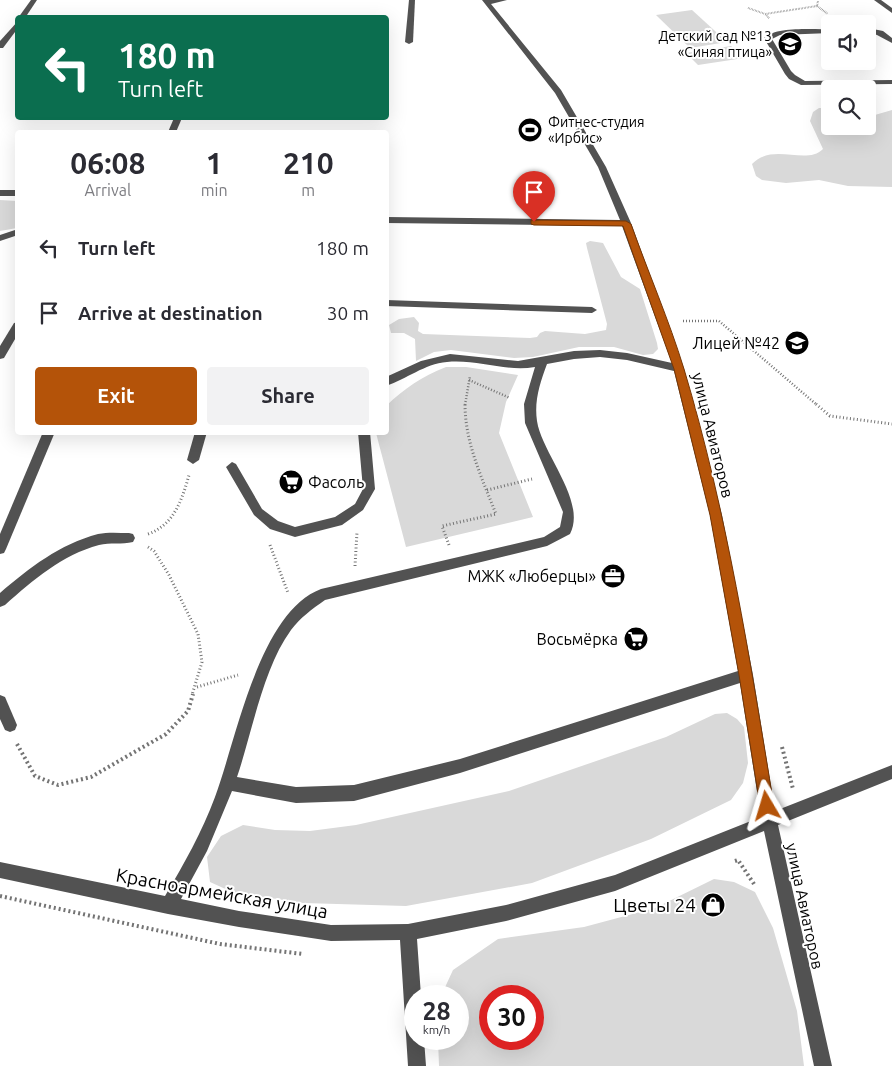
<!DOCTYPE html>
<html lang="en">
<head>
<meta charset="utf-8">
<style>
	:root { --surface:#fff; --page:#f2f2f3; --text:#2b2b33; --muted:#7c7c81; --accent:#b45309 }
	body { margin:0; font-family:Ubuntu,sans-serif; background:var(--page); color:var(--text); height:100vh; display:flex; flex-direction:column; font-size:19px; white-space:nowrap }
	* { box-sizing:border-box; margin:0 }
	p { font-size:16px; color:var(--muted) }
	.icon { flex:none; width:28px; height:28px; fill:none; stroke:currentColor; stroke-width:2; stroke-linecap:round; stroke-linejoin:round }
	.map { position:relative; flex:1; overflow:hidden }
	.sheet { position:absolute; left:15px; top:130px; width:374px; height:305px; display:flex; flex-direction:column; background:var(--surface); border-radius:5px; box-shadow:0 5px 20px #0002 }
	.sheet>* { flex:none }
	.top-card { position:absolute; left:15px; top:15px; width:374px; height:105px; border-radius:5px; box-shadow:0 5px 20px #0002; background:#0b6e4f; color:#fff; overflow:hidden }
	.buttons { position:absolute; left:821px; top:15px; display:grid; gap:10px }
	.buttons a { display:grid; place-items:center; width:55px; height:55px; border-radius:5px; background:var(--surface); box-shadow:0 5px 20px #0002; font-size:25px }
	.speed { position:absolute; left:404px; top:985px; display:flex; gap:10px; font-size:25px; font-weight:700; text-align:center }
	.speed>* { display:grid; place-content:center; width:65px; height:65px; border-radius:50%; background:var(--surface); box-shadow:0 5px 20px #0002; line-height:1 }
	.speed small { font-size:12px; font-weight:400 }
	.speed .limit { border:8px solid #d22; background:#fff; color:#111 }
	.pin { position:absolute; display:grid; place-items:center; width:42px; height:42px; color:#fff; margin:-51px -21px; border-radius:50% 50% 50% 0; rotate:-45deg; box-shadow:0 0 5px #0007 }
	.pin .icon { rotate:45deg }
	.me { position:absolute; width:55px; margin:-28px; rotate:353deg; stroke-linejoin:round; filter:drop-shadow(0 0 4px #0008) }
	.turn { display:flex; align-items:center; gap:18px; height:105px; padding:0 20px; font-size:22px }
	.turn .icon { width:65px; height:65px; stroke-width:2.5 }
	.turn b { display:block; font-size:35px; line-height:42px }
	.eta { display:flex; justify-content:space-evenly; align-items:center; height:85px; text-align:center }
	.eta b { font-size:30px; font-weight:700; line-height:35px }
	.action { display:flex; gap:10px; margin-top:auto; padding:10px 20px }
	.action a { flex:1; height:58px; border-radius:5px; background:var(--accent); color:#fff; font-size:20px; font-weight:700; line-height:58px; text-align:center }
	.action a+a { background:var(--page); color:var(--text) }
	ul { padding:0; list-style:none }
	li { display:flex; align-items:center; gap:15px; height:65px; padding:0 20px }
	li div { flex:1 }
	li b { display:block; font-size:19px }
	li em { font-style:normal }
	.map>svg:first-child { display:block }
</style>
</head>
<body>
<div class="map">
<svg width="892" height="1066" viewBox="0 0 892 1066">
	<rect width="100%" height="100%" fill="#fff"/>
	<g fill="#d9d9d9" fill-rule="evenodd">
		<path d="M 692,10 L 727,42 L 690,48 L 656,15 Z"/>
		<path d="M 731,46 L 744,58 L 698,65 L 686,53 Z"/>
		<path d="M 819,108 L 830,108 L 830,126 L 868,126 L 868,117 L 892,110 L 892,187 L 848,186 L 819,180 L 786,183 L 762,180 L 756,176 L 752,164 C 773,142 806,166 823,149 L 810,121 L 813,112 Z"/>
		<path d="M 0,200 L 17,201 L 17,228 L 0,231 Z"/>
		<path d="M 590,241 L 603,243 L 621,277 L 640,289 L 657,343 L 658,349 L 653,354 L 643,355 L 614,347 L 579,347 L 533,357 L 514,358 L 451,350 L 434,352 L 416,361 L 415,339 L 404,333 L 391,333 L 389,325 L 399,319 L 414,317 L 419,323 L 418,331 L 423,334 L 530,338 L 537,337 L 540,333 L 545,331 L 585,334 L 606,330 L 607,324 L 587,248 L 586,243 Z"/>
		<path d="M 446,367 L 466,367 L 518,375 L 506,402 L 499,433 L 533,517 L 406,547 L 376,433 L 386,432 L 386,406 C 405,388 421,377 446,367 Z"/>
		<path d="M 727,713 L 737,719 L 744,727 L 748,763 L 743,783 L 731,800 L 651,839 L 532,883 L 406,906 L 303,903 L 232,892 L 210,882 L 207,857 L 221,836 L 243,825 L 275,830 L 310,831 L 356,825 L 509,791 L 666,737 L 715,714 Z"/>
		<path d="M 714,879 L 734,882 L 755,892 L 773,928 L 797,1011 L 804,1066 L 439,1066 L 438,1039 L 458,1039 L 458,996 L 441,996 L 453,970 L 498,939 L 584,927 L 655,908 ZM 490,996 L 532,996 L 532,1039 L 490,1039 Z"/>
	</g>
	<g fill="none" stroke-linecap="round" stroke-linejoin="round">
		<g stroke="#747474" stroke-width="2" stroke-dasharray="0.5 1" stroke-linecap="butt">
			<path d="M 817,6 L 818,1"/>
			<path d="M 748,8 L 765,14"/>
			<path d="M 769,18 L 765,14 L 817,6 L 828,14"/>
		</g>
		<g stroke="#747474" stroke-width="2.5" stroke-dasharray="1 2" stroke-linecap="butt">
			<path d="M 683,321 L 719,321 L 817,405"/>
			<path d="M 469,380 L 510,398"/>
			<path d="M 465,405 L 470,376"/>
		</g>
		<g stroke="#747474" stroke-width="3" stroke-dasharray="1 2.5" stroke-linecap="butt">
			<path d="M 816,404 L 830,416 L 892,424"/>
			<path d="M 487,490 L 532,479"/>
			<path d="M 148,534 C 174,525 182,500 189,475"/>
			<path d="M 270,545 L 288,593"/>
			<path d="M 449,545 L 442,526 L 496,514 C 482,478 465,443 465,404"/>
			<path d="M 148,547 L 154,551 L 169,575 L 198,634 L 202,662 L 192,695"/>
			<path d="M 355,566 L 357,532"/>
			<path d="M 197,687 L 238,675"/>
		</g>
		<g stroke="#747474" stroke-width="4" stroke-dasharray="2 3" stroke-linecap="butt">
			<path d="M 17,744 L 35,776 L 58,785 L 91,777 L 166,734 L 188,711 L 193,694"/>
			<path d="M 782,747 L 793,789"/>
			<path d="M 735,861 L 738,860 L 754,884"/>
			<path d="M 0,896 L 220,944 L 303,954"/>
		</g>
		<g fill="#525252" fill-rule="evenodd">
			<path d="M 31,0 L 37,0 L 25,18 L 18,18 Z"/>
			<path d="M 409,0 L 415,0 L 413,42 L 409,44 L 405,42 Z"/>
			<path d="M 482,0 L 507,0 L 491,4 L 561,90 L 606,167 L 631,223 L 684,369 L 722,515 L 753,675 L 775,811 L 892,765 L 892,779 L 778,825 L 832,1066 L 814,1066 L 764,831 L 615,891 L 506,921 L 417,939 L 421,996 L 415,996 L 415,1039 L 424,1039 L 426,1066 L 408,1066 L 400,940 L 331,941 L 239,927 L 168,914 L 0,878 L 0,862 L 165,896 C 184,864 202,832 215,797 C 236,741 259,612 321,589 L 544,537 L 560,527 L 563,512 L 525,423 L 524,404 L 535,367 C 505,372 477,359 447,362 C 424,364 407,379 386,386 L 386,377 L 421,361 L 450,354 L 518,361 L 574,351 L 600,350 L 627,353 L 672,363 L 622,226 L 386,223 L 386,217 L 620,220 L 598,167 L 555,93 ZM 600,357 L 627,360 L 674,371 L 710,515 L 738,671 L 460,759 L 354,785 L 296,787 L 237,777 C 252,733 263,668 291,630 C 300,618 312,609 325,600 L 547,546 L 570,534 C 587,501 542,454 537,421 C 534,401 540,383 547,364 L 574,359 ZM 740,683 L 761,817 L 615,875 L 506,905 L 408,924 L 331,925 L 239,911 L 181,899 L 207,851 L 232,791 L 296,803 L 354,801 L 460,773 Z"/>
			<path d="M 874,0 L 881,0 L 892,8 L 892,13 Z"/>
			<path d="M 18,21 L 18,28 L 3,48 L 0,48 L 0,41 Z"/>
			<path d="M 868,28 L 883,31 L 892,38 L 892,43 L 877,35 L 868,32 Z"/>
			<path d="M 830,29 L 830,33 L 780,35 L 772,39 L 791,71 L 795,75 L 805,81 L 892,80 L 892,84 L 801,85 L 789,79 L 785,74 L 764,38 C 777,26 813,30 830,29 Z"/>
			<path d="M 174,118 L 182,118 L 176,132 L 168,132 Z"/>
			<rect x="0" y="190" width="18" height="6"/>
			<path d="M 18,229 L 18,235 L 0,241 L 0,235 Z"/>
			<path d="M 386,300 L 592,307 L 597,310 L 592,313 L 386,306 Z"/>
			<path d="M 18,322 L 18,334 L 4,358 L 0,359 L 0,346 L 14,323 Z"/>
			<path d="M 43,432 L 55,432 L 6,549 L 4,553 L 0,554 L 0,534 Z"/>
			<path d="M 195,432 L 207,432 L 199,460 L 193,464 L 187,460 Z"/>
			<path d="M 358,432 L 370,432 L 375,489 L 363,510 L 342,525 L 295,537 L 270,529 L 254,515 L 226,467 L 232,462 L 236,464 L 262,509 L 278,521 L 295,527 L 335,517 L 355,504 L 363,489 Z"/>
			<path d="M 129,533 L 133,534 L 135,538 L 133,542 C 122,545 110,542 99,545 C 62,555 33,580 5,605 L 0,607 L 0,593 C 29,568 60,544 98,534 C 108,532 119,533 129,533 Z"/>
			<path d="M 0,695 L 5,697 L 17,725 L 15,730 L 10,732 L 5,730 L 0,719 Z"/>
		</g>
	</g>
	<path fill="#b45309" stroke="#753606" d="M 531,220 L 626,221 L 631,224 C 648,272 669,320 684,369 C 727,512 750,660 774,806 L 772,811 L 767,814 L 762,811 L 760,806 L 739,675 L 710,515 L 674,369 L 623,226 L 534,225 L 531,224 Z"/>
	<defs>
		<symbol id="school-disc" viewBox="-11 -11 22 22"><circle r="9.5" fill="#000" stroke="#fff"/><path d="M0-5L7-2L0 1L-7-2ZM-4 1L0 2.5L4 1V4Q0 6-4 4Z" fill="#fff"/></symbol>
		<symbol id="stadium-disc" viewBox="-11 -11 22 22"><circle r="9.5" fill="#000" stroke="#fff"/><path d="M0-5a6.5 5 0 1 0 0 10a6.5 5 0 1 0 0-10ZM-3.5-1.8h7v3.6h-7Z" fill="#fff"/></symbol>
		<symbol id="supermarket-disc" viewBox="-11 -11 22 22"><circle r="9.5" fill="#000" stroke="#fff"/><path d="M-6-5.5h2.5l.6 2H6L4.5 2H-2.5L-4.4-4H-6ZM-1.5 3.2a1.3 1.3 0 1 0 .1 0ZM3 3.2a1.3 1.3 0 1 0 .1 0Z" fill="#fff"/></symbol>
		<symbol id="office-disc" viewBox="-11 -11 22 22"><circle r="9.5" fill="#000" stroke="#fff"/><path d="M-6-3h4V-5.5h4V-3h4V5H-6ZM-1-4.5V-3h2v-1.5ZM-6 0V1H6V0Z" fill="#fff"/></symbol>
		<symbol id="shop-disc" viewBox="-11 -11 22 22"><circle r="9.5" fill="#000" stroke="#fff"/><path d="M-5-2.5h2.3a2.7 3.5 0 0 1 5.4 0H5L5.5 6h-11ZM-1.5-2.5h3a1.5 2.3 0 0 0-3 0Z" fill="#fff"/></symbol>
	</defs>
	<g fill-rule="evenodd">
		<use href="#school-disc" x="776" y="30" width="28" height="28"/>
		<use href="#stadium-disc" x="516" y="116" width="28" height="28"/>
		<use href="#school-disc" x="783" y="329" width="28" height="28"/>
		<use href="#supermarket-disc" x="277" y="468" width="28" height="28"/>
		<use href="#office-disc" x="599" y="562" width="28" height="28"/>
		<use href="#supermarket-disc" x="622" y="625" width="28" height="28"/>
		<use href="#shop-disc" x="699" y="891" width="28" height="28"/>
	</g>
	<g text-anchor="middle" stroke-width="4" stroke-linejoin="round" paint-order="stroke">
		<g font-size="14" fill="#000" stroke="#fff" text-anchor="end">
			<text x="772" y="41">Детский сад №13<tspan x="772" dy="16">«Синяя птица»</tspan></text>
			<text x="548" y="127" text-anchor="start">Фитнес-студия<tspan x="548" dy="16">«Ирбис»</tspan></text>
		</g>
		<g font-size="16" fill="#000" stroke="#fff" text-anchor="end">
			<text x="780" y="349">Лицей №42</text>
			<text x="308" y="488" text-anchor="start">Фасоль</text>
			<text x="596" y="582">МЖК «Люберцы»</text>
			<text x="618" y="645">Восьмёрка</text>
		</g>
		<g font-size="16" fill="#000" stroke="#fff">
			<text transform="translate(713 435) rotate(76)" y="6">улица Авиаторов</text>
			<text transform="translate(805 906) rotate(78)" y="6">улица Авиаторов</text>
		</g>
		<g font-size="19" fill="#000" stroke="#fff">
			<text transform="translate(222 893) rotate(10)" y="7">Красноармейская улица</text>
		</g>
		<g font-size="19" fill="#000" stroke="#fff" text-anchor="end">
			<text x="696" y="912">Цветы 24</text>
		</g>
	</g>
</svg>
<div class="buttons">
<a><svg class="icon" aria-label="sound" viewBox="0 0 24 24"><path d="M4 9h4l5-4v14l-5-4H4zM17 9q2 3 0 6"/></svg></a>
<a><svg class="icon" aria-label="search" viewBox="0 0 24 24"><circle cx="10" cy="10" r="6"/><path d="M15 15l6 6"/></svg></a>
</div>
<div class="speed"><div>28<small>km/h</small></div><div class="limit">30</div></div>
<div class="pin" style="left:534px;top:222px;background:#d93025"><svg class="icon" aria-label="arrive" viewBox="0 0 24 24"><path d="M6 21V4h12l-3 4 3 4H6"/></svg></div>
<svg class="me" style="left:767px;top:806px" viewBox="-20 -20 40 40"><path d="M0-17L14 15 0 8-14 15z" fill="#b45309" stroke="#fff" stroke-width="4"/></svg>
<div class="top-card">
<div class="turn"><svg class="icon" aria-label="left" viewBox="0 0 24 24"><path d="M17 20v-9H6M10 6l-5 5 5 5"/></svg><div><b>180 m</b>Turn left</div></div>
</div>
<section class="sheet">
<div class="eta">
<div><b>06:08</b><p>Arrival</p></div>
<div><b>1</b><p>min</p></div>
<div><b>210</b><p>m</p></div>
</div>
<ul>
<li><svg class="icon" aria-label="left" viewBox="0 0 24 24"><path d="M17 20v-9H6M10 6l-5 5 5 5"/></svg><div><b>Turn left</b></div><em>180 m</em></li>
<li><svg class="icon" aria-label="arrive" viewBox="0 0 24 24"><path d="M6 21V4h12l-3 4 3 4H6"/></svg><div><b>Arrive at destination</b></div><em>30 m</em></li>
</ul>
<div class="action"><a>Exit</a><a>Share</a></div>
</section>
</div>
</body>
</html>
